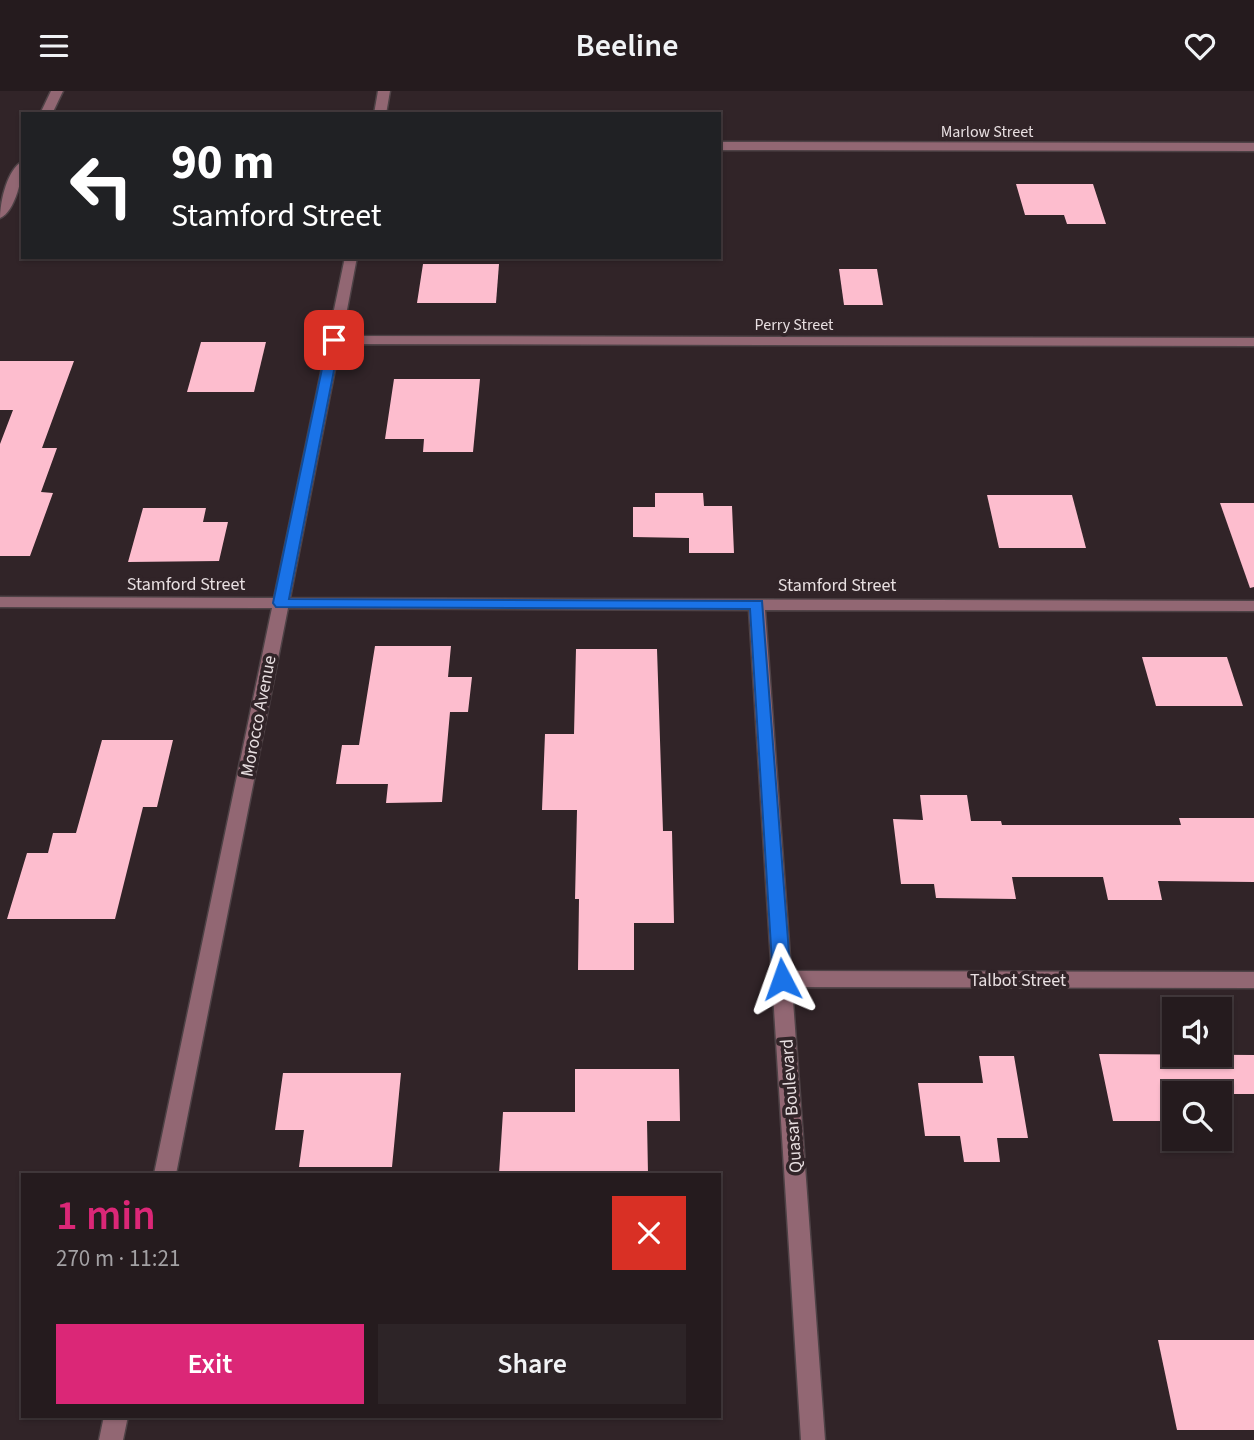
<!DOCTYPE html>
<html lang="en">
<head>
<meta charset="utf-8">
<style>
	:root { --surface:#251b1e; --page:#2d2427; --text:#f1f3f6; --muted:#a3a1a4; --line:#42393c; --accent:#db2777 }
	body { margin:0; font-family:"Source Sans 3",sans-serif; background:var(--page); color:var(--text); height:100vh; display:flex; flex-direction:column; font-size:26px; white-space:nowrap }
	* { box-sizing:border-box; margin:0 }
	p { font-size:23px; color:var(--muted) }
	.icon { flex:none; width:38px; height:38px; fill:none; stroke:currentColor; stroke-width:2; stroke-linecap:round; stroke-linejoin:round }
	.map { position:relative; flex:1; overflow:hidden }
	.details { position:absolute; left:21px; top:1082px; width:700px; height:245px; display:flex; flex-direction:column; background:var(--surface); border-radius:0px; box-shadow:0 2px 5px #0004,0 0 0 2px var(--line) }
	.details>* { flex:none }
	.top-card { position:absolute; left:21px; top:21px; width:700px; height:147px; border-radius:0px; box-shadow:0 2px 5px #0004,0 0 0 2px var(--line); background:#202124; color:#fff; overflow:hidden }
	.tools { position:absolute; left:1162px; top:906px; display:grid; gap:14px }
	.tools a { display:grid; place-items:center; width:70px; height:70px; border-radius:0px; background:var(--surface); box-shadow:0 2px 5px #0004,0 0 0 2px var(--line); font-size:35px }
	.pin { position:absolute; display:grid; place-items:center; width:60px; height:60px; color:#fff; margin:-30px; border-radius:14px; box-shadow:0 4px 10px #0006 }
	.me { position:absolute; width:77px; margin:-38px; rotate:356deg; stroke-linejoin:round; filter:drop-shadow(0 0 5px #0008) }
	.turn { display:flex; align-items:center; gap:24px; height:147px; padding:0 35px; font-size:32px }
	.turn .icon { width:91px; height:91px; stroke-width:2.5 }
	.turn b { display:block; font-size:49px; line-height:60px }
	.round { display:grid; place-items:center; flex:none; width:74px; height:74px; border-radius:0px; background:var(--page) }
	.head { display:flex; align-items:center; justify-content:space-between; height:119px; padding:0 35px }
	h1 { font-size:42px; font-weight:600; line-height:52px; color:var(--accent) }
	.cta { display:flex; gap:14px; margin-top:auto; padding:14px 35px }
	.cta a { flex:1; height:80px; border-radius:0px; background:var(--accent); color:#fff; font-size:28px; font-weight:600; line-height:80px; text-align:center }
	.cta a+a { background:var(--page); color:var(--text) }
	header { display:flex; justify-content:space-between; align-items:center; height:91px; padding:0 35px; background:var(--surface); font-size:32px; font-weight:600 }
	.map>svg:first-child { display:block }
</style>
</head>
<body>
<header><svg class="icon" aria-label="menu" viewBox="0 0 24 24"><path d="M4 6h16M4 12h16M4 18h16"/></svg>Beeline<svg class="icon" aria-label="heart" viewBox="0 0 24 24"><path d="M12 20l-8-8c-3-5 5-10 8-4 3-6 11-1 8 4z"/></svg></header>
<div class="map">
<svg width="1254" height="1349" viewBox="0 0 1254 1349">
	<rect width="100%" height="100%" fill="#312428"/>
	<g fill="#fdbdce">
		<path d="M 1016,93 L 1093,93 L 1106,133 L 1067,133 L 1064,124 L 1025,124 Z"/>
		<path d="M 423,173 L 499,173 L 496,212 L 417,212 Z"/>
		<path d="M 839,178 L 877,178 L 883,214 L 844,214 Z"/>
		<path d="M 201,251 L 266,251 L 254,301 L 187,301 Z"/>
		<path d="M 0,270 L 74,270 L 42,357 L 57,357 L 41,401 L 53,402 L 30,465 L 0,465 L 0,353 L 13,319 L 0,319 Z"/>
		<path d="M 394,288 L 480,288 L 473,361 L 423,361 L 424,348 L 385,348 Z"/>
		<path d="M 655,402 L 703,402 L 704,415 L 732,415 L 734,462 L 689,462 L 689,447 L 633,446 L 633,416 L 655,416 Z"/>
		<path d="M 987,404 L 1072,404 L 1086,457 L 999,457 Z"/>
		<path d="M 1220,412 L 1254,412 L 1254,496 L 1250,497 Z"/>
		<path d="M 143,417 L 206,417 L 203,431 L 228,431 L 219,470 L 128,471 Z"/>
		<path d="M 375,555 L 451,555 L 448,586 L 472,586 L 468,621 L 450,621 L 442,711 L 386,712 L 388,693 L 336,693 L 342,654 L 359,654 Z"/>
		<path d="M 576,558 L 657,558 L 663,740 L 672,740 L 674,832 L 634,832 L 634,879 L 578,879 L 579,808 L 575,808 L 577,719 L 542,719 L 545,643 L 574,643 Z"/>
		<path d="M 1142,566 L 1227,566 L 1243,615 L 1156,615 Z"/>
		<path d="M 102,649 L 173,649 L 157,716 L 143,716 L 115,828 L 7,828 L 27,762 L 48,762 L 53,742 L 76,742 Z"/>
		<path d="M 920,704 L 967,704 L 971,730 L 1001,730 L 1002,734 L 1181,734 L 1179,727 L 1254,727 L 1254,791 L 1158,790 L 1162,809 L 1108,809 L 1103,786 L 1012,786 L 1016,808 L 936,807 L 934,793 L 901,793 L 893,728 L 923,729 Z"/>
		<path d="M 1099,963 L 1254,964 L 1254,1003 L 1174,1003 L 1174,1030 L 1113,1030 Z"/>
		<path d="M 979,965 L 1014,965 L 1028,1047 L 997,1047 L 1000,1071 L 964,1071 L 960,1045 L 925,1045 L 918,992 L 983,992 Z"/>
		<path d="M 575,978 L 679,978 L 680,1030 L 647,1030 L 648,1083 L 499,1083 L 503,1021 L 575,1021 Z"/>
		<path d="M 283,982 L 401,982 L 392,1076 L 299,1076 L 304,1039 L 275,1039 Z"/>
		<path d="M 1158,1249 L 1254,1249 L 1254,1339 L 1177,1339 Z"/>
	</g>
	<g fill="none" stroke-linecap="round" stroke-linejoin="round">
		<defs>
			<g id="minor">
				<path d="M 51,0 L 63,0 L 52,23 L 40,23 Z"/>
				<path d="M 378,0 L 390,0 L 386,23 L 374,23 Z"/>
				<path d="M 719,51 L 1254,52 L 1254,60 L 719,59 Z"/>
				<path d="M 23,70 C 23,85 15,121 0,127 C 0,111 7,78 23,70 Z"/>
				<path d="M 345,166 L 357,166 L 342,245 L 1254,247 L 1254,255 L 340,253 L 290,507 L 1254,510 L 1254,520 L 765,519 L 791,880 L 1254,881 L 1254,897 L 792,896 L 825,1349 L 801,1349 L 749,519 L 288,517 L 176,1083 L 154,1083 L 272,517 L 0,516 L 0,506 L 274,507 Z"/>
				<path d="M 104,1325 L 128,1325 L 123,1349 L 99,1349 Z"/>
			</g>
		</defs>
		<use href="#minor" stroke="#4e4246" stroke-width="3"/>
		<use href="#minor" fill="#926773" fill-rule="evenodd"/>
	</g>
	<path fill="#1a73e8" stroke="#114b97" stroke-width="2" d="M 334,246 L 340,249 L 289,508 L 762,510 L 791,888 L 788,893 L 782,895 L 773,888 L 750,518 L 276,516 L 273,512 L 328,249 Z"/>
	<g text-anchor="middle" stroke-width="7" stroke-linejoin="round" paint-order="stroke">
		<g font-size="16" fill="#e8dfe1" stroke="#312428">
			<text x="987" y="46">Marlow Street</text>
			<text x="794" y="239">Perry Street</text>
		</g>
		<g font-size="18" fill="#e8dfe1" stroke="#312428">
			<text x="186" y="499">Stamford Street</text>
			<text x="837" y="500">Stamford Street</text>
			<text transform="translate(258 625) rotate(-79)" y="6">Morocco Avenue</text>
			<text x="1018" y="895">Talbot Street</text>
			<text transform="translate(791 1015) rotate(-94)" y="6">Quasar Boulevard</text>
		</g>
	</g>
</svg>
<div class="tools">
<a><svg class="icon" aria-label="sound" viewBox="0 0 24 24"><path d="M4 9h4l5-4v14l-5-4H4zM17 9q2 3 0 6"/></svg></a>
<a><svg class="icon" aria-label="search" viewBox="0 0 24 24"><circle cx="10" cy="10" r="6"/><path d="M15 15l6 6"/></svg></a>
</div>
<div class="pin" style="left:334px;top:249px;background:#d93025"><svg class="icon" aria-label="arrive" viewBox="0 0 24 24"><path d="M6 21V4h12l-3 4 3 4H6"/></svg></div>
<svg class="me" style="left:782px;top:888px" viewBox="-20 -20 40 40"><path d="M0-17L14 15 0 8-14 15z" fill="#1a73e8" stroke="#fff" stroke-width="4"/></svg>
<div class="top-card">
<div class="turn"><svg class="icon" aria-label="left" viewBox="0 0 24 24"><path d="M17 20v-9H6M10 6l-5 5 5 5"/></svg><div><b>90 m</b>Stamford Street</div></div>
</div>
<section class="details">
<div class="head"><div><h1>1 min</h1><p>270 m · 11:21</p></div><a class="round" style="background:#d93025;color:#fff"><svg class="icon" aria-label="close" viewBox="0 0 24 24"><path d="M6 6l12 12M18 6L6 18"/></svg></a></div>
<div class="cta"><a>Exit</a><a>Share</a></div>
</section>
</div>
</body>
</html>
